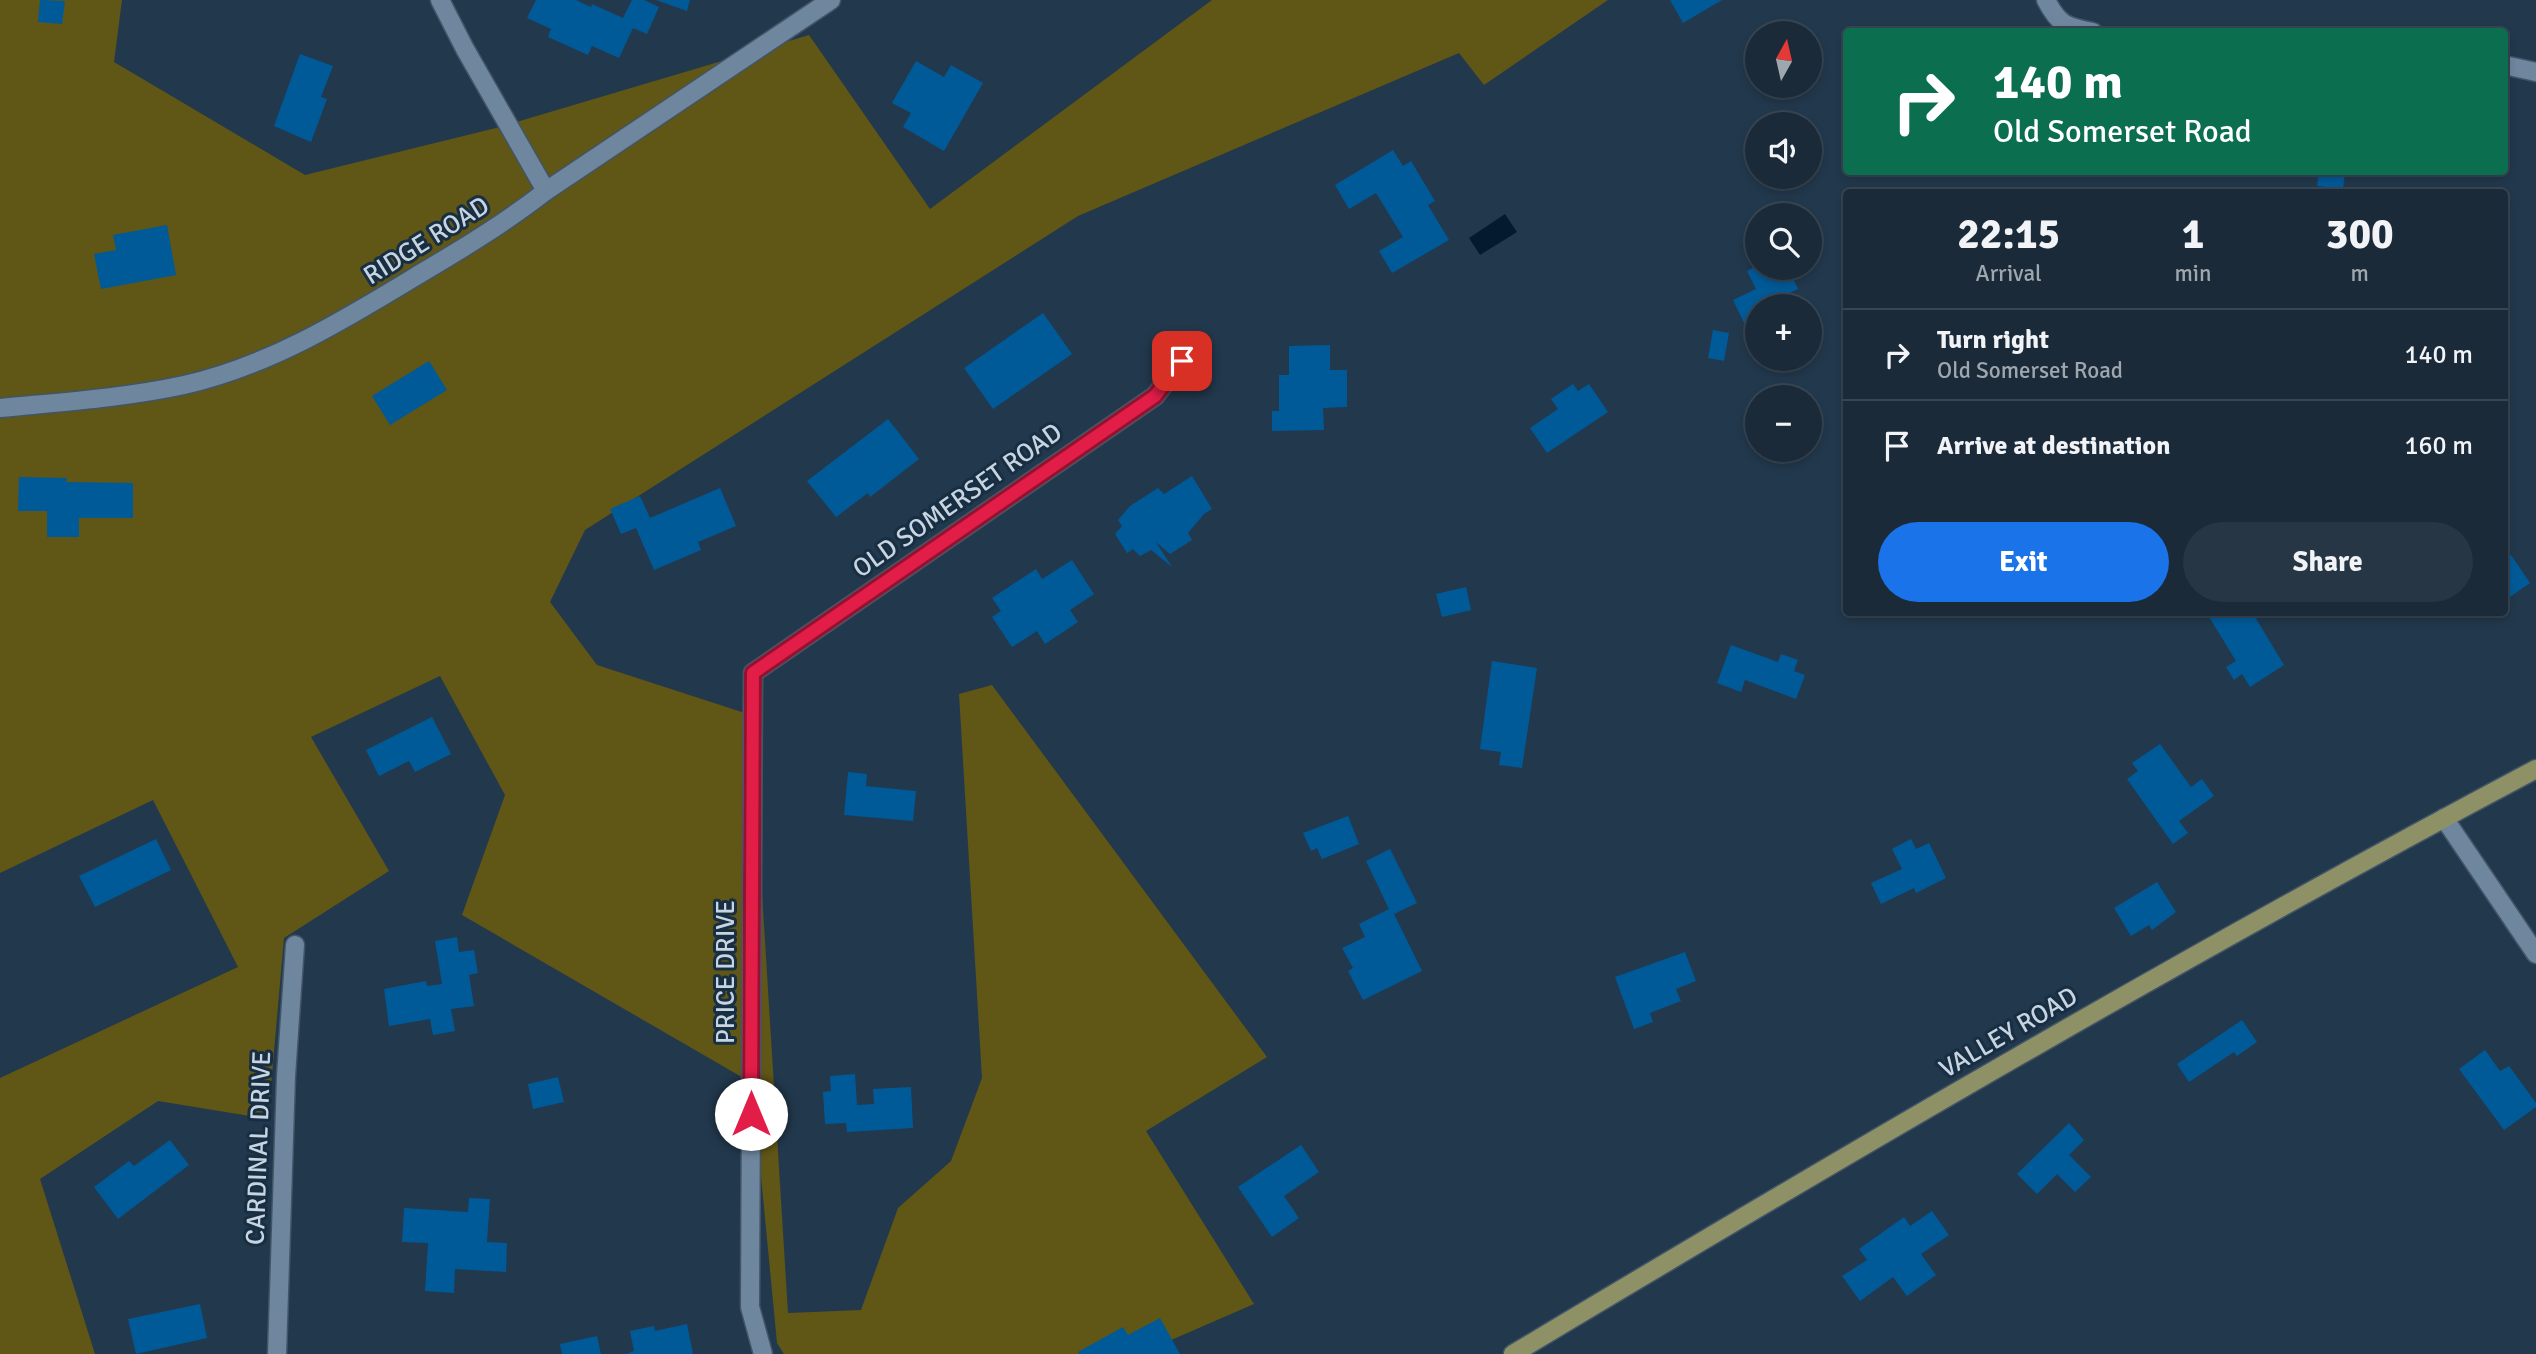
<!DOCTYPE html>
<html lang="en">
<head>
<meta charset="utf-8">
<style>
	:root { --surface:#1a2a39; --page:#273644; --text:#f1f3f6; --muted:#9fa7ae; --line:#384653; --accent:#1a73e8 }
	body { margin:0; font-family:Signika,sans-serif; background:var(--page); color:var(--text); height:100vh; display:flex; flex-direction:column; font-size:26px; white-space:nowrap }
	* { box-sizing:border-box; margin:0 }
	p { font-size:23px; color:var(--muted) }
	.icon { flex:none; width:38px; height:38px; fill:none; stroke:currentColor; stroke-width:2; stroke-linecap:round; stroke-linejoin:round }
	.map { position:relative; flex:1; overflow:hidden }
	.drawer { position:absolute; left:1843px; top:189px; width:665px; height:427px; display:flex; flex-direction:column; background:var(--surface); border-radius:7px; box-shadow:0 4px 10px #0003,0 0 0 2px var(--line) }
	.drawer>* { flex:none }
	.guide { position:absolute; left:1843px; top:28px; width:665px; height:147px; border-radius:7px; box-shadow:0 4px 10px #0003,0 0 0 2px var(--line); background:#0b6e4f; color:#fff; overflow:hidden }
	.needle { width:46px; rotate:8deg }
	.controls { position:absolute; left:1745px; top:21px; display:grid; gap:14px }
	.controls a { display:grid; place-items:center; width:77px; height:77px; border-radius:50%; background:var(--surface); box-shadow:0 4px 10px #0003,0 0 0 2px var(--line); font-size:35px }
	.pin { position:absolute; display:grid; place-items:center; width:60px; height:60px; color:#fff; margin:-30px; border-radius:14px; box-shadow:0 4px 10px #0006 }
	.me { position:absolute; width:77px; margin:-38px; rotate:0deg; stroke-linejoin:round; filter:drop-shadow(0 0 5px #0008) }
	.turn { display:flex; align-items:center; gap:24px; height:147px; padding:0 35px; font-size:32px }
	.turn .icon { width:91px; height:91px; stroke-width:2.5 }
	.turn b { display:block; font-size:49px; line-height:60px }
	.eta { display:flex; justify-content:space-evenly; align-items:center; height:119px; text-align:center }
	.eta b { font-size:42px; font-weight:700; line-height:49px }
	.action { display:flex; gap:14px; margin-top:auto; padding:14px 35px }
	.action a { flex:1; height:80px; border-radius:42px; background:var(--accent); color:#fff; font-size:28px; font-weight:700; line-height:80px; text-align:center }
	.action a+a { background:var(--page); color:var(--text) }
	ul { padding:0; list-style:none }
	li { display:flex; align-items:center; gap:21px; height:91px; padding:0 35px; border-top:2px solid var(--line) }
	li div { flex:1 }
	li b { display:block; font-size:26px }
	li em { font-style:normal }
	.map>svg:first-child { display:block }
</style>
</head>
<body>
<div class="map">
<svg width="2536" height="1354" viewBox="0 0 2536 1354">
	<rect width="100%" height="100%" fill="#22384c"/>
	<path fill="#605616" d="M 0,0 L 122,0 L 114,62 L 305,175 L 500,127 L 809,35 L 930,209 L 1212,0 L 1608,0 L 1484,85 L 1459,53 L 1078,216 L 585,530 L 550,602 L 597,665 L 751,715 L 788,1313 L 861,1310 L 898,1208 L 951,1161 L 982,1078 L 959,694 L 992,685 L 1267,1057 L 1146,1131 L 1254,1304 L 1139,1354 L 784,1354 L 777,1343 L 752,1083 L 462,915 L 505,795 L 440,676 L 311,737 L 389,871 L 284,938 L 268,1119 L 158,1101 L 40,1179 L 95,1354 L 0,1354 L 0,1078 L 238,967 L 153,800 L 0,873 Z"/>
	<path fill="#041a2f" d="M 1505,214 L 1517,232 L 1480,255 L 1469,238 Z"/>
	<g fill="#005a98">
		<path d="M 40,0 L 65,1 L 62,24 L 38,22 Z"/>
		<path d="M 536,0 L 576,0 L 591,7 L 592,4 L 623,18 L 632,0 L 644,0 L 659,7 L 647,34 L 633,28 L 619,58 L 592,46 L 588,55 L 548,37 L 551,29 L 527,18 Z"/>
		<path d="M 656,0 L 690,0 L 687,11 Z"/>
		<path d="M 1670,0 L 1722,0 L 1683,23 Z"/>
		<path d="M 300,54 L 333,66 L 321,97 L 327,99 L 311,142 L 274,126 Z"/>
		<path d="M 916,61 L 944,77 L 951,65 L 983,83 L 944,151 L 903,127 L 911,113 L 892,103 Z"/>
		<path d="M 1393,150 L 1403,166 L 1411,161 L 1435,201 L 1428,205 L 1449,240 L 1392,273 L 1379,251 L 1403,237 L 1376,193 L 1349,209 L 1335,185 Z"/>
		<path d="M 2319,172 L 2345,172 L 2343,189 L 2317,186 Z"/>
		<path d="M 167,225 L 176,275 L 101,289 L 94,254 L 116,250 L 113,235 Z"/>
		<path d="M 1757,266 L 1770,268 L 1772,273 L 1788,268 L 1798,289 L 1770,302 L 1773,306 L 1757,306 L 1757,319 L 1745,325 L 1733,300 L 1756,289 L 1747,271 Z"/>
		<path d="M 1043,313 L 1072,354 L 993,409 L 964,368 Z"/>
		<path d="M 1713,330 L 1729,333 L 1724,361 L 1708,358 Z"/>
		<path d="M 1330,345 L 1330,370 L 1347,370 L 1347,407 L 1323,408 L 1324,430 L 1272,431 L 1272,411 L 1279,411 L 1279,375 L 1289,375 L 1289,346 Z"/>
		<path d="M 429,361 L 447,390 L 390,425 L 372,396 Z"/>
		<path d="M 1573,384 L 1578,391 L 1589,384 L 1608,412 L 1547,453 L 1530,428 L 1558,409 L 1551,399 Z"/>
		<path d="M 888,419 L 919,459 L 870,497 L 868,493 L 836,517 L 807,481 Z"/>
		<path d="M 1192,476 L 1212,509 L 1204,514 L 1188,533 L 1192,540 L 1170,554 L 1156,542 L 1172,567 L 1151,550 L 1140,556 L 1133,549 L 1127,553 L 1115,534 L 1122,526 L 1118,520 L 1130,506 L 1158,488 L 1164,494 Z"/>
		<path d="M 19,477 L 67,478 L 66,482 L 133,483 L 133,518 L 79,518 L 79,537 L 47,537 L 47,511 L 18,511 Z"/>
		<path d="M 720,488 L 736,526 L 698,542 L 701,550 L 654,570 L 636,528 L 621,534 L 610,509 L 640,496 L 650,518 Z"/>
		<path d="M 2511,555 L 2530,583 L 2504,601 L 2504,560 Z"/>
		<path d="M 1072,560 L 1094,594 L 1070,610 L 1078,622 L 1045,644 L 1037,631 L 1012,647 L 992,617 L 1001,611 L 992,598 L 1036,569 L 1042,579 Z"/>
		<path d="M 1466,587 L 1471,610 L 1442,617 L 1436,594 Z"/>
		<path d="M 2206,612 L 2252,612 L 2284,665 L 2250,687 L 2242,674 L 2234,680 L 2226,667 L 2236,661 Z"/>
		<path d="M 1731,645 L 1778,662 L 1781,654 L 1798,660 L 1794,671 L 1805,675 L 1796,699 L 1745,680 L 1741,692 L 1717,683 Z"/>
		<path d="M 1492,661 L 1537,668 L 1522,768 L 1499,765 L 1501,752 L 1480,749 Z"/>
		<path d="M 432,717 L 451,754 L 415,772 L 409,761 L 379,776 L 366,750 Z"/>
		<path d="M 2160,744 L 2191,787 L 2202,779 L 2214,796 L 2179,821 L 2188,833 L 2173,844 L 2127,779 L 2138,771 L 2132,763 Z"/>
		<path d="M 848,772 L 867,774 L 866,786 L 916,791 L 913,821 L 844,815 Z"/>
		<path d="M 1348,816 L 1359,844 L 1322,859 L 1317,848 L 1311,851 L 1303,833 Z"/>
		<path d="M 156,839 L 171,870 L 95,907 L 79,876 Z"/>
		<path d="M 1911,839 L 1916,849 L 1929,843 L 1946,878 L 1916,893 L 1914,888 L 1881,904 L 1871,883 L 1902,869 L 1892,849 Z"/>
		<path d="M 1390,849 L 1417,903 L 1394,914 L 1422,971 L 1363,1000 L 1348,971 L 1353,968 L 1342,948 L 1365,937 L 1359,924 L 1389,909 L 1366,861 Z"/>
		<path d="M 2157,882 L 2176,912 L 2152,930 L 2149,925 L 2131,936 L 2114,908 Z"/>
		<path d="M 457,937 L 459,952 L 474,950 L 478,973 L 469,975 L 474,1006 L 451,1009 L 455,1031 L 433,1035 L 430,1019 L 389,1026 L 384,989 L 426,981 L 427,986 L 442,984 L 435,941 Z"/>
		<path d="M 1685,952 L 1696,981 L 1676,989 L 1681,1001 L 1650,1013 L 1653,1022 L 1634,1029 L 1615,977 Z"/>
		<path d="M 2242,1020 L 2257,1042 L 2237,1056 L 2234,1052 L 2189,1082 L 2177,1064 Z"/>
		<path d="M 2485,1050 L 2500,1071 L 2509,1066 L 2536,1103 L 2536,1107 L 2504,1130 L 2459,1069 Z"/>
		<path d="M 855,1074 L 857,1105 L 874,1104 L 873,1089 L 911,1087 L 913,1128 L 847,1132 L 846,1123 L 825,1124 L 823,1092 L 831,1091 L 830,1076 Z"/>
		<path d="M 558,1077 L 564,1102 L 533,1109 L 528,1084 Z"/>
		<path d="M 2069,1123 L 2084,1140 L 2069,1155 L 2091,1177 L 2075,1192 L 2057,1174 L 2037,1194 L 2017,1174 Z"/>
		<path d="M 170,1140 L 189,1165 L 118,1219 L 94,1187 L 129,1161 L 134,1166 Z"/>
		<path d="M 1301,1145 L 1319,1172 L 1284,1196 L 1299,1218 L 1272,1237 L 1238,1187 Z"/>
		<path d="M 469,1198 L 490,1199 L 487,1242 L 507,1243 L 506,1272 L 455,1269 L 454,1293 L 425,1291 L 428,1243 L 402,1242 L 404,1208 L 468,1212 Z"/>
		<path d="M 1932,1211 L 1949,1235 L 1921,1254 L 1936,1275 L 1907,1296 L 1893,1277 L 1860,1301 L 1842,1276 L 1867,1260 L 1859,1249 L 1904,1217 L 1910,1226 Z"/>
		<path d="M 200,1304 L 207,1338 L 136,1354 L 128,1319 Z"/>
		<path d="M 1160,1318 L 1180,1354 L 1079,1354 L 1078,1352 L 1123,1327 L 1128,1335 Z"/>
		<path d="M 687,1324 L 693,1354 L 626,1354 L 634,1351 L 630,1331 L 654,1326 L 655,1331 Z"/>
		<path d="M 597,1336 L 601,1354 L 562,1354 L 560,1344 Z"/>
	</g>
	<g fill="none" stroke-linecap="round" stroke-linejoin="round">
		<defs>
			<g id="minor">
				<path d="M 440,0 L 465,49 L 546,191"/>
				<path d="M 2046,0 C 2059,25 2066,27 2093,32"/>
				<path d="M 2504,65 L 2536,72"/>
				<path d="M 0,408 C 61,402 124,398 184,385 C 269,366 344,320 418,275 C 462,249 505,223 546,191 L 831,0"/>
				<path d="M 2444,818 L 2536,954"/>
				<path d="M 277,1354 L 286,1076 L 295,945"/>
				<path d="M 763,1354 L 750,1307 L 753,673 L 1155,396 L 1182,361"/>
			</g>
			<path id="major" d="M 1513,1354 C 1850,1152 2189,953 2536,769"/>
		</defs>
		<use href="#minor" stroke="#425566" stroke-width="21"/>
		<use href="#major" stroke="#425566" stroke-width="21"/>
		<use href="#minor" stroke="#6e869e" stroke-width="18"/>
		<use href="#major" stroke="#8e9066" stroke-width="18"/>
	</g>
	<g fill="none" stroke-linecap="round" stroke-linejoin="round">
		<defs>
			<path id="route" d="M 751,1114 L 753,673 L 1155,396 L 1182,361"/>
		</defs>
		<use href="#route" stroke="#92132f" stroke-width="18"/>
		<use href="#route" stroke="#e11d48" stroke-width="12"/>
	</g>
	<g text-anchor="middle" stroke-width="6" stroke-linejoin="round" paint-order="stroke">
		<g font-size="26" fill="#c7d4e1" stroke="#182e42">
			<text transform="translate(426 240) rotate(-32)" y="9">RIDGE ROAD</text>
			<text transform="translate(957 500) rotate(-35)" y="9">OLD SOMERSET ROAD</text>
			<text transform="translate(725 972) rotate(-90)" y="9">PRICE DRIVE</text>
			<text transform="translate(2008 1032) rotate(-30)" y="9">VALLEY ROAD</text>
			<text transform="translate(258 1148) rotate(-88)" y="9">CARDINAL DRIVE</text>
		</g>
	</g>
</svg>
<div class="controls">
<a><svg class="needle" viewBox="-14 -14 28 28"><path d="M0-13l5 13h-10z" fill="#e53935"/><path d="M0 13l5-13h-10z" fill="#9fa7ae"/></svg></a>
<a><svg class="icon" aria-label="sound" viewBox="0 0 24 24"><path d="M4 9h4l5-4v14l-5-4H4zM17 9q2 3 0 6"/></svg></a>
<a><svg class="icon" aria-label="search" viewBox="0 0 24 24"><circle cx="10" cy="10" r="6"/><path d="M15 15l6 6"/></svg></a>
<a>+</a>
<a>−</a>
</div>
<div class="pin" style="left:1182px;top:361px;background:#d93025"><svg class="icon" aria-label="arrive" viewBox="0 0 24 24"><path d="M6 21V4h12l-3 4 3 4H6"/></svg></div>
<svg class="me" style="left:751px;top:1114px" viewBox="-20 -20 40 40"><circle r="19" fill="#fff"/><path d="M0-13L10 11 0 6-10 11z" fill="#e11d48"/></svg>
<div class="guide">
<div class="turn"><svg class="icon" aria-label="right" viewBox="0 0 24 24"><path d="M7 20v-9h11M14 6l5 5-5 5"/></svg><div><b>140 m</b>Old Somerset Road</div></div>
</div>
<section class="drawer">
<div class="eta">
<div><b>22:15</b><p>Arrival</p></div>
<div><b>1</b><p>min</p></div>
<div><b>300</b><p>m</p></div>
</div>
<ul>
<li><svg class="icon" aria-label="right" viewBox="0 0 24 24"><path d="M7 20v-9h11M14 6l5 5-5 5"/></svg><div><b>Turn right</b><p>Old Somerset Road</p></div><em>140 m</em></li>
<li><svg class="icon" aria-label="arrive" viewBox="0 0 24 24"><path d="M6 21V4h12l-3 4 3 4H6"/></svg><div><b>Arrive at destination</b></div><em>160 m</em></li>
</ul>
<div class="action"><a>Exit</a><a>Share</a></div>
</section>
</div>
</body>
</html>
